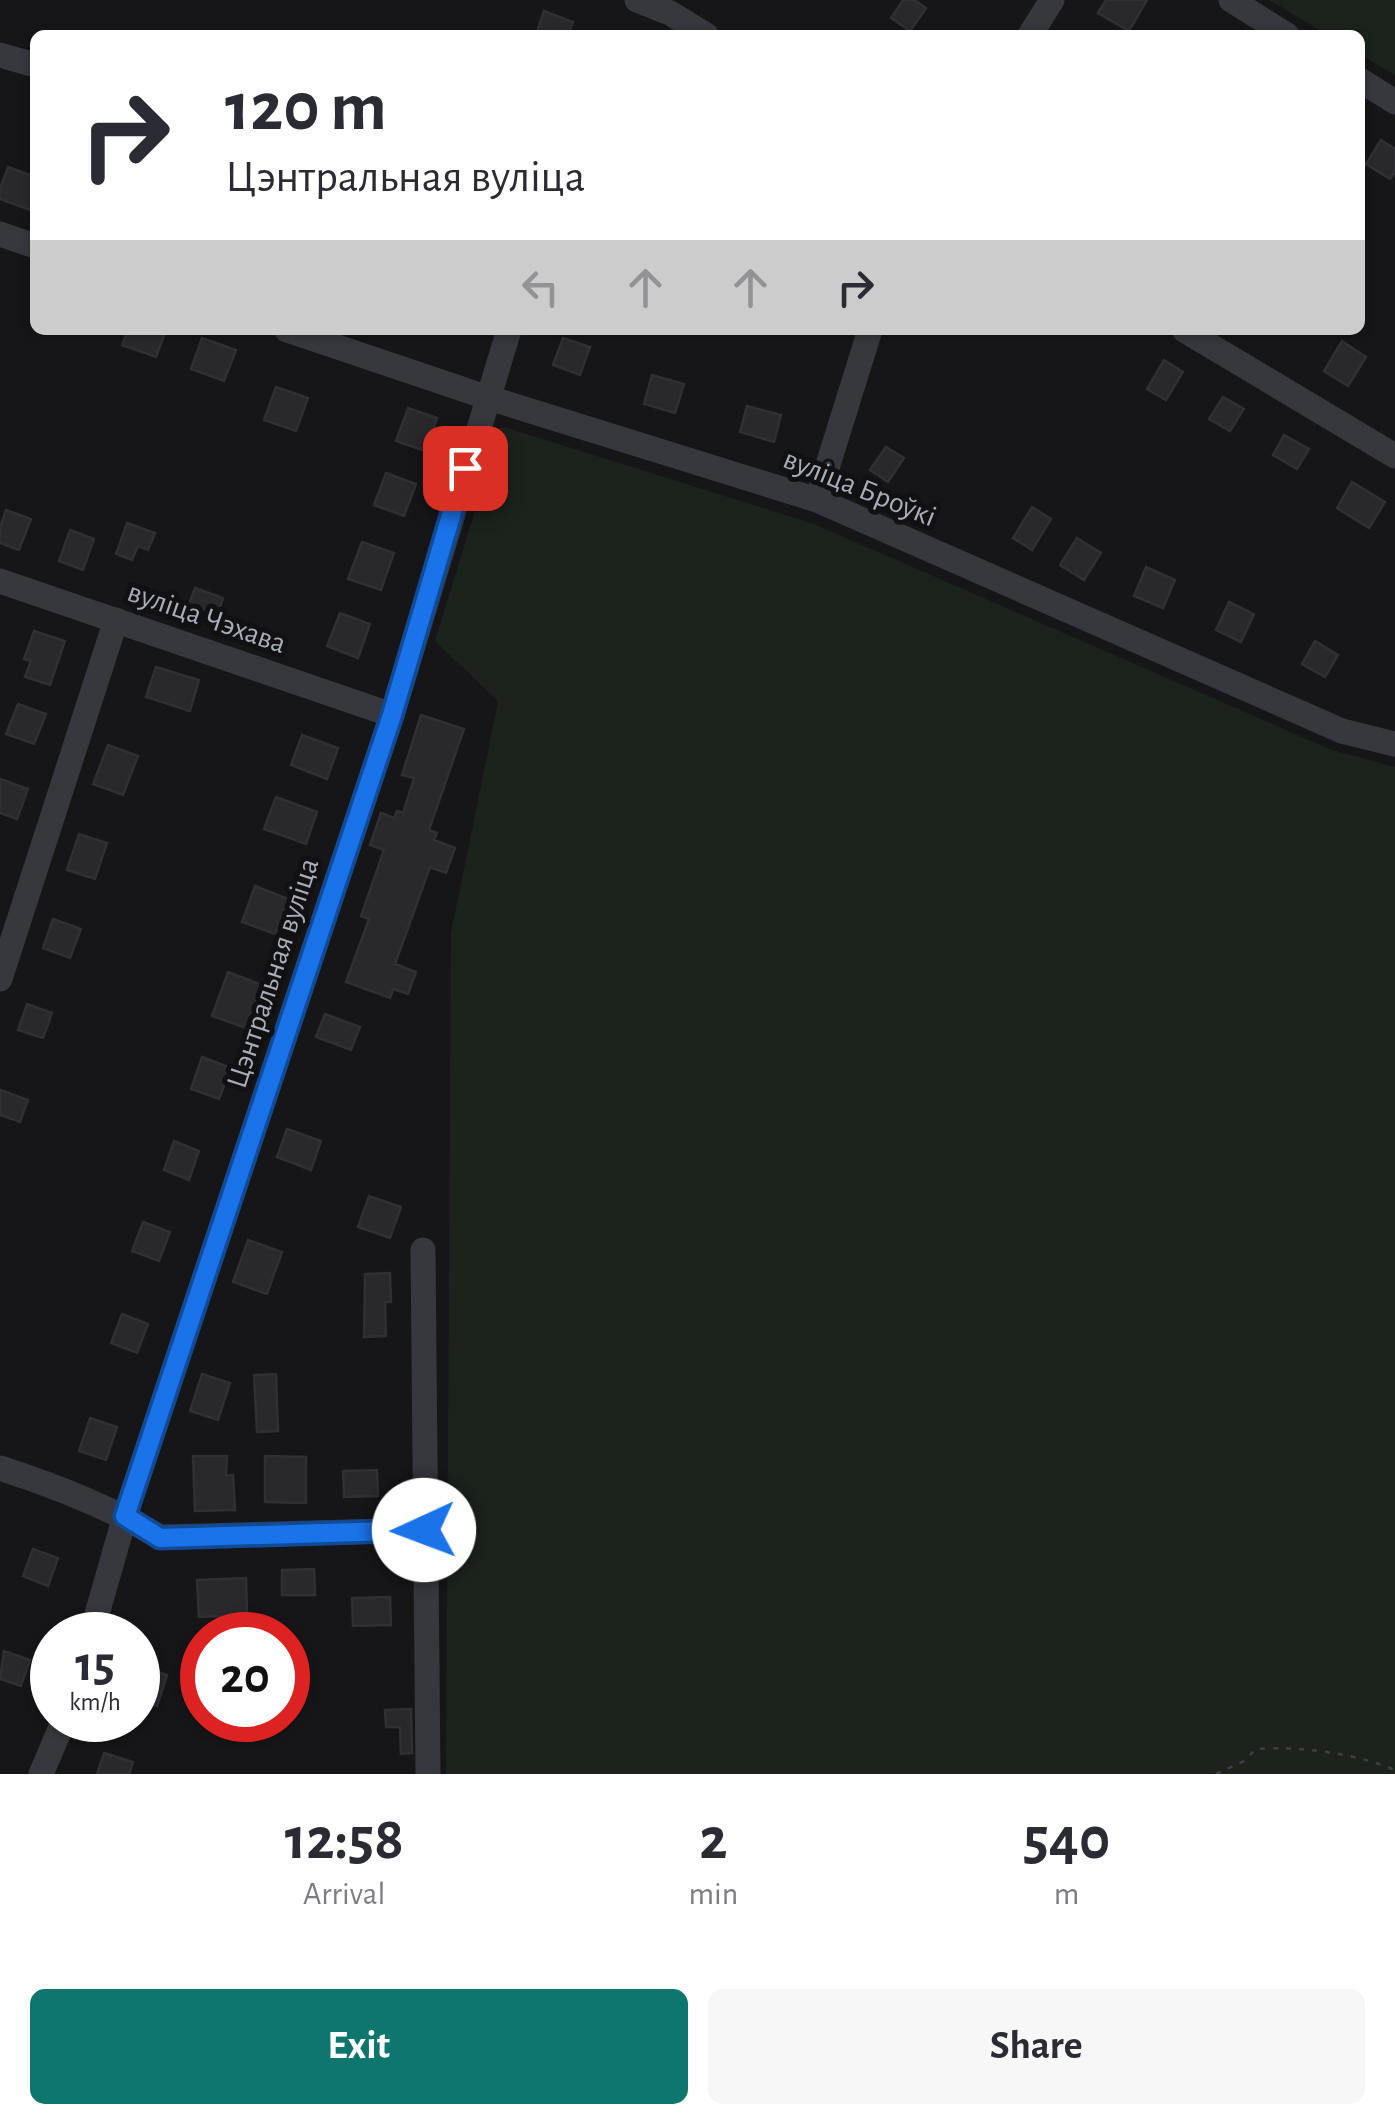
<!DOCTYPE html>
<html lang="en">
<head>
<meta charset="utf-8">
<style>
	:root { --surface:#fff; --page:#f7f7f7; --text:#2b2b33; --muted:#7c7c81; --accent:#0f766e }
	body { margin:0; font-family:"Alegreya Sans",sans-serif; background:var(--page); color:var(--text); height:100vh; display:flex; flex-direction:column; font-size:38px; white-space:nowrap }
	* { box-sizing:border-box; margin:0 }
	p { font-size:32px; color:var(--muted) }
	.icon { flex:none; width:55px; height:55px; fill:none; stroke:currentColor; stroke-width:2; stroke-linecap:round; stroke-linejoin:round }
	.map { position:relative; height:1774px; overflow:hidden }
	.drawer { display:flex; flex-direction:column; background:var(--surface); flex:1 }
	.drawer>* { flex:none }
	.banner { position:absolute; left:30px; top:30px; width:1335px; height:305px; border-radius:15px; box-shadow:0 2px 8px #0004; background:#fff; color:var(--text); overflow:hidden }
	.speed { position:absolute; left:30px; top:1612px; display:flex; gap:20px; font-size:50px; font-weight:700; text-align:center }
	.speed>* { display:grid; place-content:center; width:130px; height:130px; border-radius:50%; background:var(--surface); box-shadow:0 2px 8px #0004; line-height:1 }
	.speed small { font-size:25px; font-weight:400 }
	.speed .limit { border:15px solid #d22; background:#fff; color:#111 }
	.pin { position:absolute; display:grid; place-items:center; width:85px; height:85px; color:#fff; margin:-42px; border-radius:20px; box-shadow:0 5px 15px #0006 }
	.me { position:absolute; width:110px; margin:-55px; rotate:268deg; stroke-linejoin:round; filter:drop-shadow(0 0 8px #0008) }
	.turn { display:flex; align-items:center; gap:35px; height:210px; padding:0 30px; font-size:45px }
	.turn .icon { width:130px; height:130px; stroke-width:2.5 }
	.turn b { display:block; font-size:70px; line-height:85px }
	.lanes { display:flex; align-items:center; height:95px; padding:0 30px; background:#0003; justify-content:center; gap:50px; direction:ltr }
	.lanes .off { opacity:.35 }
	.eta { display:flex; justify-content:space-evenly; align-items:center; height:170px; text-align:center }
	.eta b { font-size:60px; font-weight:700; line-height:70px }
	.action { display:flex; gap:20px; margin-top:auto; padding:20px 30px }
	.action a { flex:1; height:115px; border-radius:15px; background:var(--accent); color:#fff; font-size:40px; font-weight:700; line-height:115px; text-align:center }
	.action a+a { background:var(--page); color:var(--text) }
	.map>svg:first-child { display:block }
</style>
</head>
<body>
<div class="map">
<svg width="1395" height="1774" viewBox="0 0 1395 1774">
	<rect width="100%" height="100%" fill="#161618"/>
	<g fill="#1c231d">
		<path d="M 1269,0 L 1395,0 L 1395,75 L 1360,54 L 1360,35 L 1328,35 Z"/>
		<path d="M 501,426 L 814,524 L 1332,750 L 1395,767 L 1395,1774 L 446,1774 L 451,933 L 498,701 L 435,641 Z"/>
	</g>
	<g fill="#29292c" stroke="#303034" stroke-width="2.5">
		<path d="M 903,0 L 914,0 L 926,8 L 910,31 L 891,18 Z"/>
		<path d="M 1106,0 L 1147,0 L 1129,31 L 1098,13 Z"/>
		<path d="M 544,11 L 573,22 L 568,35 L 536,35 Z"/>
		<path d="M 1381,140 L 1395,149 L 1395,172 L 1390,179 L 1366,164 Z"/>
		<path d="M 8,167 L 35,177 L 35,198 L 30,210 L 0,199 L 0,189 Z"/>
		<path d="M 128,330 L 166,330 L 156,357 L 122,345 Z"/>
		<path d="M 202,338 L 236,350 L 224,381 L 191,369 Z"/>
		<path d="M 563,338 L 590,347 L 580,375 L 553,365 Z"/>
		<path d="M 1342,341 L 1366,357 L 1348,386 L 1324,371 Z"/>
		<path d="M 1164,360 L 1183,372 L 1166,400 L 1147,389 Z"/>
		<path d="M 652,375 L 684,384 L 675,413 L 644,404 Z"/>
		<path d="M 276,387 L 308,398 L 296,431 L 264,420 Z"/>
		<path d="M 1223,397 L 1244,409 L 1230,431 L 1209,419 Z"/>
		<path d="M 747,406 L 781,415 L 774,442 L 740,432 Z"/>
		<path d="M 408,408 L 437,418 L 425,451 L 396,441 Z"/>
		<path d="M 1284,435 L 1309,449 L 1297,469 L 1273,455 Z"/>
		<path d="M 886,447 L 904,458 L 888,482 L 870,470 Z"/>
		<path d="M 386,473 L 416,484 L 404,516 L 374,505 Z"/>
		<path d="M 1352,482 L 1385,502 L 1369,528 L 1337,508 Z"/>
		<path d="M 1032,507 L 1051,519 L 1032,550 L 1013,538 Z"/>
		<path d="M 6,510 L 31,519 L 19,550 L 0,543 L 0,527 Z"/>
		<path d="M 127,523 L 155,533 L 148,550 L 138,546 L 132,560 L 116,554 Z"/>
		<path d="M 70,530 L 94,539 L 83,570 L 59,561 Z"/>
		<path d="M 1077,538 L 1101,553 L 1084,580 L 1060,565 Z"/>
		<path d="M 362,542 L 394,553 L 381,590 L 348,579 Z"/>
		<path d="M 1146,567 L 1175,580 L 1163,608 L 1134,596 Z"/>
		<path d="M 195,588 L 223,598 L 217,615 L 189,604 Z"/>
		<path d="M 1229,602 L 1254,614 L 1241,642 L 1216,630 Z"/>
		<path d="M 340,613 L 370,624 L 358,658 L 327,646 Z"/>
		<path d="M 34,631 L 65,641 L 50,685 L 25,677 L 31,661 L 24,659 Z"/>
		<path d="M 1315,641 L 1338,655 L 1325,677 L 1302,664 Z"/>
		<path d="M 156,667 L 199,680 L 190,711 L 146,697 Z"/>
		<path d="M 18,704 L 46,714 L 34,744 L 6,734 Z"/>
		<path d="M 421,715 L 464,729 L 429,830 L 437,833 L 434,840 L 455,848 L 446,873 L 430,867 L 395,964 L 416,972 L 408,994 L 393,989 L 390,998 L 346,982 L 369,919 L 361,916 L 384,850 L 370,845 L 381,813 L 394,818 L 397,811 L 403,813 L 414,778 L 402,775 Z"/>
		<path d="M 302,735 L 338,748 L 327,779 L 291,765 Z"/>
		<path d="M 108,745 L 138,756 L 123,795 L 93,784 Z"/>
		<path d="M 0,779 L 28,789 L 17,819 L 0,813 Z"/>
		<path d="M 276,797 L 317,812 L 306,844 L 264,829 Z"/>
		<path d="M 79,834 L 107,843 L 95,879 L 67,870 Z"/>
		<path d="M 255,886 L 288,899 L 275,934 L 242,922 Z"/>
		<path d="M 53,919 L 81,929 L 70,958 L 43,948 Z"/>
		<path d="M 228,972 L 262,985 L 246,1028 L 212,1016 Z"/>
		<path d="M 27,1004 L 52,1013 L 43,1038 L 18,1030 Z"/>
		<path d="M 325,1014 L 360,1027 L 351,1050 L 316,1037 Z"/>
		<path d="M 202,1057 L 231,1068 L 219,1099 L 191,1089 Z"/>
		<path d="M 0,1090 L 28,1100 L 20,1122 L 0,1115 Z"/>
		<path d="M 287,1129 L 321,1141 L 311,1170 L 277,1157 Z"/>
		<path d="M 174,1141 L 199,1151 L 189,1180 L 164,1170 Z"/>
		<path d="M 369,1196 L 401,1207 L 390,1238 L 358,1227 Z"/>
		<path d="M 143,1222 L 170,1232 L 159,1261 L 132,1251 Z"/>
		<path d="M 248,1240 L 282,1252 L 267,1294 L 233,1282 Z"/>
		<path d="M 390,1273 L 391,1302 L 385,1302 L 386,1336 L 364,1337 L 365,1274 Z"/>
		<path d="M 122,1314 L 148,1324 L 137,1353 L 111,1343 Z"/>
		<path d="M 202,1374 L 230,1383 L 218,1420 L 190,1411 Z"/>
		<path d="M 276,1374 L 278,1431 L 257,1432 L 254,1375 Z"/>
		<path d="M 90,1418 L 117,1427 L 106,1460 L 79,1451 Z"/>
		<path d="M 193,1456 L 227,1456 L 226,1476 L 233,1475 L 235,1510 L 195,1511 Z"/>
		<path d="M 265,1456 L 306,1457 L 306,1503 L 265,1502 Z"/>
		<path d="M 377,1470 L 378,1496 L 344,1497 L 343,1471 Z"/>
		<path d="M 33,1549 L 58,1558 L 48,1586 L 23,1576 Z"/>
		<path d="M 314,1569 L 315,1595 L 282,1595 L 282,1570 Z"/>
		<path d="M 246,1578 L 247,1615 L 199,1617 L 197,1580 Z"/>
		<path d="M 390,1597 L 391,1625 L 353,1626 L 352,1598 Z"/>
		<path d="M 4,1651 L 30,1660 L 21,1686 L 0,1679 Z"/>
		<path d="M 138,1665 L 167,1675 L 157,1706 L 138,1700 Z"/>
		<path d="M 411,1709 L 412,1753 L 401,1754 L 400,1727 L 386,1727 L 385,1710 Z"/>
		<path d="M 104,1753 L 133,1762 L 129,1774 L 97,1774 Z"/>
	</g>
	<g fill="none" stroke-linecap="round" stroke-linejoin="round">
		<path stroke="#3d3f44" stroke-width="2.5" stroke-dasharray="5 8" stroke-linecap="butt" d="M 1216,1774 L 1244,1761 L 1256,1749 C 1299,1746 1355,1753 1395,1770"/>
		<g stroke="#37383d" stroke-width="25">
			<path d="M 637,0 L 670,13 L 706,35"/>
			<path d="M 1231,0 L 1287,35"/>
			<path d="M 1030,35 L 1052,0"/>
			<path d="M 0,55 L 35,65"/>
			<path d="M 1360,80 L 1395,102"/>
			<path d="M 0,234 L 35,246"/>
			<path d="M 287,330 L 486,397 L 817,500 L 1342,731 L 1395,744"/>
			<path d="M 1184,330 L 1395,456"/>
			<path d="M 817,500 L 870,330"/>
			<path d="M 0,581 L 392,715"/>
			<path d="M 0,979 L 116,620"/>
			<path d="M 423,1250 L 428,1774"/>
			<path d="M 0,1468 C 56,1486 109,1507 160,1537 L 424,1530"/>
			<path d="M 91,1635 L 125,1516 L 392,715 L 509,330"/>
			<path d="M 41,1774 L 64,1720"/>
		</g>
	</g>
	<g fill="none" stroke-linecap="round" stroke-linejoin="round">
		<defs>
			<path id="route" d="M 424,1530 L 160,1538 L 125,1516 L 392,715 L 465,468"/>
		</defs>
		<use href="#route" stroke="#114b97" stroke-width="25"/>
		<use href="#route" stroke="#1a73e8" stroke-width="18"/>
	</g>
	<g text-anchor="middle" stroke-width="10" stroke-linejoin="round" paint-order="stroke">
		<g font-size="30" fill="#a8adb8" stroke="#111113">
			<text transform="translate(860 487) rotate(22)" y="10">вуліца Броўкі</text>
			<text transform="translate(207 617) rotate(19)" y="10">вуліца Чэхава</text>
			<text transform="translate(272 973) rotate(-72)" y="10">Цэнтральная вуліца</text>
		</g>
	</g>
</svg>
<div class="speed"><div>15<small>km/h</small></div><div class="limit">20</div></div>
<div class="pin" style="left:465px;top:468px;background:#d93025"><svg class="icon" aria-label="arrive" viewBox="0 0 24 24"><path d="M6 21V4h12l-3 4 3 4H6"/></svg></div>
<svg class="me" style="left:424px;top:1530px" viewBox="-20 -20 40 40"><circle r="19" fill="#fff"/><path d="M0-13L10 11 0 6-10 11z" fill="#1a73e8"/></svg>
<div class="banner">
<div class="turn"><svg class="icon" aria-label="right" viewBox="0 0 24 24"><path d="M7 20v-9h11M14 6l5 5-5 5"/></svg><div><b>120 m</b>Цэнтральная вуліца</div></div>
<div class="lanes"><svg class="icon off" aria-label="left" viewBox="0 0 24 24"><path d="M17 20v-9H6M10 6l-5 5 5 5"/></svg><svg class="icon off" aria-label="ahead" viewBox="0 0 24 24"><path d="M12 20V5M6 11l6-6 6 6"/></svg><svg class="icon off" aria-label="ahead" viewBox="0 0 24 24"><path d="M12 20V5M6 11l6-6 6 6"/></svg><svg class="icon" aria-label="right" viewBox="0 0 24 24"><path d="M7 20v-9h11M14 6l5 5-5 5"/></svg></div>
</div>
</div>
<section class="drawer">
<div class="eta">
<div><b>12:58</b><p>Arrival</p></div>
<div><b>2</b><p>min</p></div>
<div><b>540</b><p>m</p></div>
</div>
<div class="action"><a>Exit</a><a>Share</a></div>
</section>
</body>
</html>
